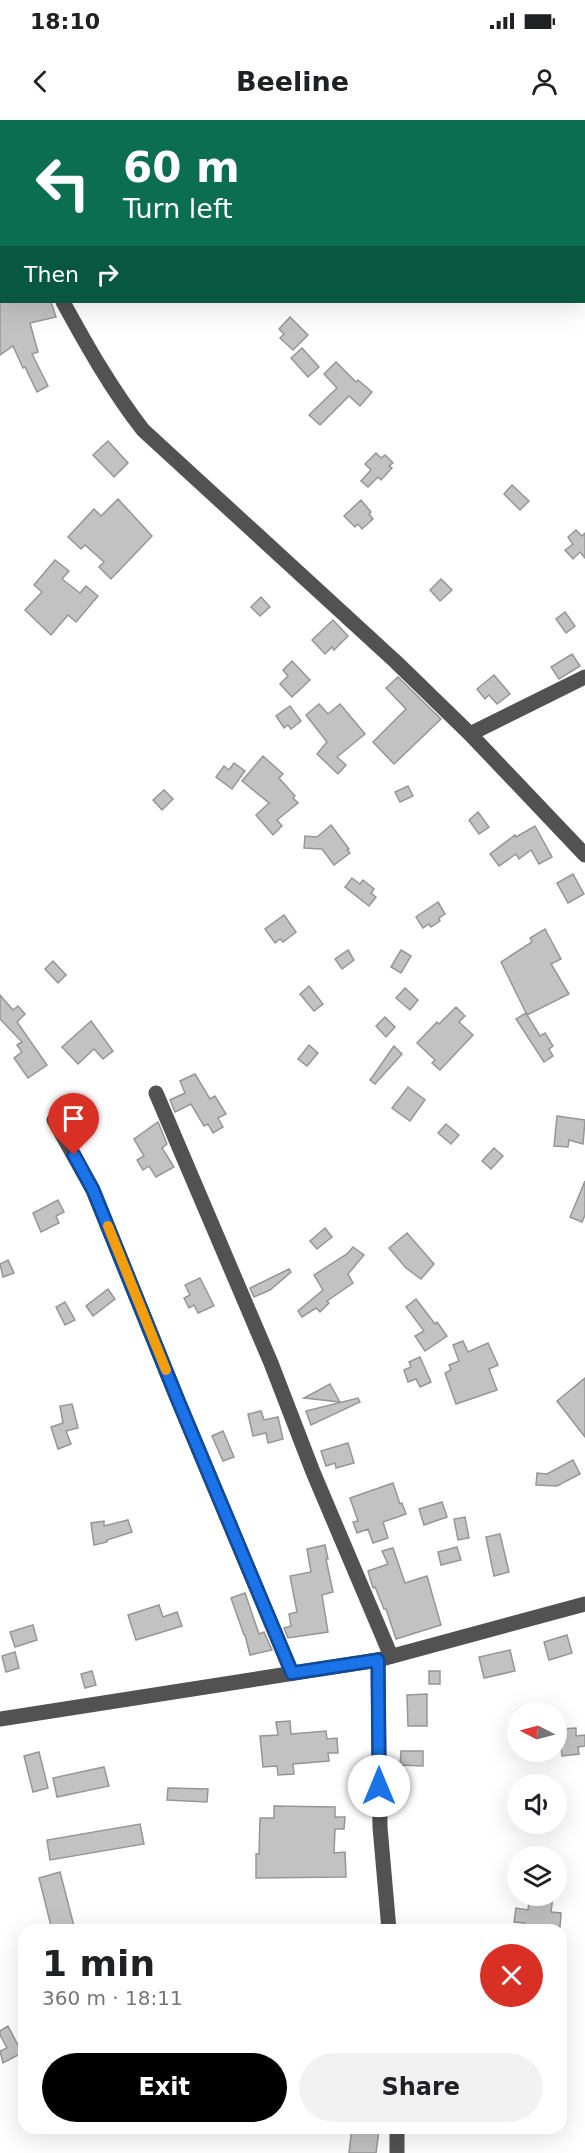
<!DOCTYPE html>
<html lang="en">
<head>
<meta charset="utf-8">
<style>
	:root { --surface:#fff; --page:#f2f2f2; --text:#202124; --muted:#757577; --accent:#000 }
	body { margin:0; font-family:"DejaVu Sans",sans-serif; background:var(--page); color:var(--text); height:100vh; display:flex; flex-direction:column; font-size:22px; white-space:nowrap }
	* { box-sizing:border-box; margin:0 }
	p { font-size:20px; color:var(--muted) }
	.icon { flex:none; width:33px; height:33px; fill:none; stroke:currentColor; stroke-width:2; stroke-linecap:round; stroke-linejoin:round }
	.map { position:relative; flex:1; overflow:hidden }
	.sheet { position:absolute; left:18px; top:1804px; width:549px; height:210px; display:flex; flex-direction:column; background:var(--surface); border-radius:18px; box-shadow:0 6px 24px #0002 }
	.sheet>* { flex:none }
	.top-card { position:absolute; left:0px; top:0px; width:585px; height:183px; box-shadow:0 6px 24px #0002; background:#0b6e4f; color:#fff; overflow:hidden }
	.needle { width:39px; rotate:276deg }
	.tools { position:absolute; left:507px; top:1582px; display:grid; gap:12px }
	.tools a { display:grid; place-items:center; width:60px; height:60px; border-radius:50%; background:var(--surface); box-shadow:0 6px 24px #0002; font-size:30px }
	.pin { position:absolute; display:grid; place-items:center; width:51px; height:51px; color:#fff; margin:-62px -26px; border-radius:50% 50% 50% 0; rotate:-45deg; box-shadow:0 0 6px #0007 }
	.pin .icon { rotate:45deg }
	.me { position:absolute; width:66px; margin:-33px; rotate:0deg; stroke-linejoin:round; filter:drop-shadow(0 0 4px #0008) }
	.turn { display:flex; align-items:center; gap:21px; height:126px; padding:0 24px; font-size:27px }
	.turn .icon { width:78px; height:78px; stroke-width:2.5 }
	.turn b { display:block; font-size:42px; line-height:51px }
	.then { display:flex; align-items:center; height:57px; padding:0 24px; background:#0003; gap:12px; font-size:22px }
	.round { display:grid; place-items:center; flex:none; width:63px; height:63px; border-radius:32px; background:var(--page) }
	.overview { display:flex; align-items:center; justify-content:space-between; height:102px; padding:0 24px }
	h1 { font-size:36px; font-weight:700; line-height:45px }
	.button { display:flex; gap:12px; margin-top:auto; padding:12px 24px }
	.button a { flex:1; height:69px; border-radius:36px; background:var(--accent); color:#fff; font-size:24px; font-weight:700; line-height:69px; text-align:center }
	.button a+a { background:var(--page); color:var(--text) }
	.status { display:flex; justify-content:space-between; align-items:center; height:42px; padding:0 30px; background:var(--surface); direction:ltr }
	.status svg { height:16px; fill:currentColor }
	header { display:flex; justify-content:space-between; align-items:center; height:78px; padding:0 24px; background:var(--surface); font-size:27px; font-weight:700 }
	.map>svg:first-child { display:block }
</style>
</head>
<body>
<div class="status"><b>18:10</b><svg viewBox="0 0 49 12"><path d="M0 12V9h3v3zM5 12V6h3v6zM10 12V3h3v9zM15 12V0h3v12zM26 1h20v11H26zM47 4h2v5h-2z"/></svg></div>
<header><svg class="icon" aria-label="back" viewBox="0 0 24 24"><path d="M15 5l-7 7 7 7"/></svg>Beeline<svg class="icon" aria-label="person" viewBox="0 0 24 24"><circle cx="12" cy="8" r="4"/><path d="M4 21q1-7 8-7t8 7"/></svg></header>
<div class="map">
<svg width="585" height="2033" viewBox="0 0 585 2033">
	<rect width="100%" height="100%" fill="#fff"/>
	<g fill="#c2c2c2" stroke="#969696" stroke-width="1.5">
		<path d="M 0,182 L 51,182 L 56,197 L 30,203 L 38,232 L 32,234 L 48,266 L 37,272 L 25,247 L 23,248 L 13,226 L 0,235 Z"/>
		<path d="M 290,197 L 308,215 L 293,230 L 280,218 L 284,214 L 279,209 Z"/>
		<path d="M 302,228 L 319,247 L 308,257 L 291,238 Z"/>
		<path d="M 336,242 L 356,262 L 358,260 L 372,272 L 360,286 L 349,276 L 320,305 L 309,295 L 337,268 L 324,254 Z"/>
		<path d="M 108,321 L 128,343 L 114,357 L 93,335 Z"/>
		<path d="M 376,333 L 381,338 L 385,335 L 393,343 L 389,346 L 392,348 L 381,360 L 378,357 L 368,367 L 361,361 L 371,350 L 365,344 Z"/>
		<path d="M 512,365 L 529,381 L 520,390 L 504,374 Z"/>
		<path d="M 118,379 L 152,416 L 111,459 L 99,447 L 104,442 L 85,425 L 81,429 L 68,417 L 94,389 L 101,396 Z"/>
		<path d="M 361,380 L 371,392 L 369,394 L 373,399 L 362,409 L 358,404 L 355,407 L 344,396 Z"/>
		<path d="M 576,410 L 582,416 L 585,413 L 585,438 L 580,432 L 573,439 L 565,430 L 573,424 L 568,417 Z"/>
		<path d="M 55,440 L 69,451 L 62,459 L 80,473 L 86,466 L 98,476 L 76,502 L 68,495 L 51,515 L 25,490 L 42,472 L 34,465 Z"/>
		<path d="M 441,459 L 452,470 L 440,481 L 430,470 Z"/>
		<path d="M 261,477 L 270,487 L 260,496 L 251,487 Z"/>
		<path d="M 565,492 L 575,506 L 566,513 L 556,499 Z"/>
		<path d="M 333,500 L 348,516 L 334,530 L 332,527 L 325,534 L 312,520 Z"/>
		<path d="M 572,534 L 580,546 L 559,559 L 551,547 Z"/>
		<path d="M 292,541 L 310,560 L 292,577 L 280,564 L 288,556 L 283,550 Z"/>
		<path d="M 494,555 L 510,574 L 497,584 L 489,575 L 485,579 L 477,569 Z"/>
		<path d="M 398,557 L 441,599 L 394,644 L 373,622 L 406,589 L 386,568 Z"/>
		<path d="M 319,584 L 328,594 L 340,584 L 365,614 L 337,637 L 346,645 L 338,654 L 317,634 L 327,622 L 306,595 Z"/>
		<path d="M 290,586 L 301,601 L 291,609 L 288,605 L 284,608 L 276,596 Z"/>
		<path d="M 263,636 L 283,654 L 279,658 L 295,676 L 293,678 L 298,683 L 277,700 L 282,706 L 273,715 L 256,695 L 269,683 L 242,661 Z"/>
		<path d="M 234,643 L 245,651 L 232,669 L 216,657 L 224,646 L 229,650 Z"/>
		<path d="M 408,666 L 413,676 L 400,682 L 395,672 Z"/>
		<path d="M 164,670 L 173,679 L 162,690 L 153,680 Z"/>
		<path d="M 478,692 L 489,707 L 479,714 L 469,700 Z"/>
		<path d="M 331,705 L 349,729 L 347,730 L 350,733 L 334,745 L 322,729 L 304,728 L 305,716 L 317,717 Z"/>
		<path d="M 535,706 L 552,737 L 539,744 L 531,730 L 519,739 L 516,734 L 499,746 L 490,734 L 515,715 L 516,717 Z"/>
		<path d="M 573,754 L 584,774 L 568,783 L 557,763 Z"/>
		<path d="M 352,758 L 360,764 L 363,760 L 374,769 L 371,773 L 376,777 L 369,786 L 345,767 Z"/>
		<path d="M 438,782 L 445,794 L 439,798 L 440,801 L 431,807 L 429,804 L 423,808 L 416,797 Z"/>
		<path d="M 284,795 L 296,812 L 283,822 L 280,819 L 275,823 L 265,809 Z"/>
		<path d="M 545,809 L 561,839 L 551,844 L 569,874 L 527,895 L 501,842 L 532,822 L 530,818 Z"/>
		<path d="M 348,830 L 354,840 L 342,849 L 335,839 Z"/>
		<path d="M 401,830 L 411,836 L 401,853 L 391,847 Z"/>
		<path d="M 53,841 L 66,855 L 58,863 L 45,849 Z"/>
		<path d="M 309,866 L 323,884 L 314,891 L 300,874 Z"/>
		<path d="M 405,868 L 418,880 L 410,890 L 396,878 Z"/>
		<path d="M 0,875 L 13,890 L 18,886 L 25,894 L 17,902 L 47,945 L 28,958 L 14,938 L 22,932 L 17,925 L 22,922 L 0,899 Z"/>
		<path d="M 456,887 L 465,896 L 459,902 L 473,915 L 440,950 L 432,943 L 435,940 L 417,923 L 437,902 L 439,904 Z"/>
		<path d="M 526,893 L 540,916 L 545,913 L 553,926 L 549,929 L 553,936 L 544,942 L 516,899 Z"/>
		<path d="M 385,897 L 395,907 L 386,917 L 376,906 Z"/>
		<path d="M 91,901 L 113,931 L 103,939 L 94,929 L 78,944 L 62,927 Z"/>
		<path d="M 309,925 L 318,933 L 307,946 L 298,939 Z"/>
		<path d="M 394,926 L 402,934 L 375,964 L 370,960 Z"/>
		<path d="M 195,954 L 210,979 L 215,976 L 226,994 L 218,998 L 223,1007 L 213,1013 L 208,1004 L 204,1006 L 191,984 L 175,992 L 170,980 L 185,973 L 180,961 Z"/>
		<path d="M 408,967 L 425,980 L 410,1001 L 392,988 Z"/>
		<path d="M 557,996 L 585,1000 L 583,1024 L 569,1020 L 568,1027 L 554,1026 Z"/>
		<path d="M 158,1002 L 167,1024 L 162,1028 L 174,1047 L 156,1057 L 149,1046 L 143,1050 L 137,1040 L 144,1036 L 134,1019 Z"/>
		<path d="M 446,1004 L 459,1015 L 451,1024 L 438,1013 Z"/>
		<path d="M 494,1028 L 503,1036 L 491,1049 L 482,1041 Z"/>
		<path d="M 585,1061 L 585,1095 L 582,1102 L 570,1097 Z"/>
		<path d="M 58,1080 L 64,1092 L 56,1096 L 59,1103 L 41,1112 L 33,1093 Z"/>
		<path d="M 325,1108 L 332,1117 L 317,1129 L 310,1121 Z"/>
		<path d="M 407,1113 L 434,1144 L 421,1159 L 406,1148 L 389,1128 Z"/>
		<path d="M 353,1127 L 364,1135 L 348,1154 L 353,1163 L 327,1181 L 329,1183 L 320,1192 L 316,1188 L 302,1197 L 298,1191 L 323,1170 L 314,1155 L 347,1134 Z"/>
		<path d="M 8,1140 L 14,1153 L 3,1157 L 0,1144 Z"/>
		<path d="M 289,1149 L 291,1152 L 270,1170 L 254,1177 L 250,1168 Z"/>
		<path d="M 200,1158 L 214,1186 L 198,1193 L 194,1185 L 189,1188 L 184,1178 L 190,1175 L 185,1165 Z"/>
		<path d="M 108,1169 L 115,1179 L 93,1196 L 86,1186 Z"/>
		<path d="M 416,1179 L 435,1204 L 437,1202 L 447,1216 L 425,1231 L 415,1216 L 424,1211 L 406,1187 Z"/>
		<path d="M 65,1182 L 75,1200 L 65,1205 L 56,1187 Z"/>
		<path d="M 463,1221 L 468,1232 L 488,1223 L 498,1245 L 489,1249 L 497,1270 L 456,1284 L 445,1253 L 451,1250 L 449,1245 L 459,1241 L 453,1225 Z"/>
		<path d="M 420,1237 L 431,1262 L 420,1267 L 416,1259 L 408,1262 L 404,1250 L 411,1247 L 409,1242 Z"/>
		<path d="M 585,1258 L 585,1317 L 557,1281 Z"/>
		<path d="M 330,1264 L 340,1282 L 304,1278 Z"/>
		<path d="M 358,1278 L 360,1282 L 311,1305 L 306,1291 Z"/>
		<path d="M 72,1284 L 78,1308 L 66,1311 L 71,1324 L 58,1329 L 51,1307 L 63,1303 L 60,1286 Z"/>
		<path d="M 261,1291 L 264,1300 L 278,1297 L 283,1319 L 268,1323 L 266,1313 L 253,1316 L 248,1294 Z"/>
		<path d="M 223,1311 L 234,1337 L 223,1341 L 212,1316 Z"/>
		<path d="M 348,1323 L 354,1343 L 336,1348 L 335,1343 L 326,1346 L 321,1331 Z"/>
		<path d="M 573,1340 L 580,1354 L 557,1366 L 536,1365 L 537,1353 L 547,1354 Z"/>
		<path d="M 393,1363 L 400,1384 L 402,1383 L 406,1394 L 383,1402 L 388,1418 L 373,1423 L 368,1409 L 357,1413 L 353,1402 L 358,1401 L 350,1378 Z"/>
		<path d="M 442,1382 L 447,1397 L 424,1405 L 419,1389 Z"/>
		<path d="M 465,1397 L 469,1418 L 458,1420 L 454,1399 Z"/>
		<path d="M 128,1400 L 132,1412 L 107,1420 L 107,1422 L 94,1425 L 91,1403 L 104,1401 L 104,1406 Z"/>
		<path d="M 500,1414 L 509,1452 L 494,1456 L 486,1417 Z"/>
		<path d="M 325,1425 L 328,1439 L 326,1439 L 333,1472 L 322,1475 L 328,1512 L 288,1518 L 284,1508 L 291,1506 L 289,1494 L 297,1492 L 290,1456 L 311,1452 L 307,1429 Z"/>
		<path d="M 457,1427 L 461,1440 L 441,1445 L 438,1432 Z"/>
		<path d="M 393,1428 L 405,1463 L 427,1456 L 441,1505 L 396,1519 L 386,1489 L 384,1489 L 375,1467 L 373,1468 L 368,1451 L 388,1444 L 382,1431 Z"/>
		<path d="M 245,1473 L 259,1514 L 264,1512 L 272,1530 L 250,1535 L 245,1515 L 244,1515 L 231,1478 Z"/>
		<path d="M 159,1485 L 163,1497 L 177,1492 L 182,1506 L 136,1520 L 128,1495 Z"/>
		<path d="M 33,1505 L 37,1520 L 15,1527 L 10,1512 Z"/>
		<path d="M 567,1515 L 572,1533 L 549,1540 L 544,1522 Z"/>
		<path d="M 510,1530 L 515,1551 L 484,1558 L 479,1537 Z"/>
		<path d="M 15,1532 L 19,1548 L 6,1552 L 2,1536 Z"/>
		<path d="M 92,1551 L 96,1565 L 85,1568 L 81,1554 Z"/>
		<rect x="429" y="1551" width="11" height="13"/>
		<path d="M 427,1574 L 427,1606 L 408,1606 L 407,1575 Z"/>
		<path d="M 290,1601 L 291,1614 L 326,1611 L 327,1619 L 337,1618 L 338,1633 L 328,1633 L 329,1641 L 293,1644 L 294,1654 L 278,1655 L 277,1646 L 263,1647 L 260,1616 L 278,1615 L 276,1602 Z"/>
		<path d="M 576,1608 L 576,1616 L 585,1615 L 585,1626 L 578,1627 L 579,1634 L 562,1636 L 559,1609 Z"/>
		<path d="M 401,1631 L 423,1631 L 423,1646 L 400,1645 Z"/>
		<path d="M 39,1632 L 48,1668 L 33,1672 L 24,1636 Z"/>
		<path d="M 104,1647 L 109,1666 L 57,1677 L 53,1658 Z"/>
		<path d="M 168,1668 L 208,1669 L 207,1682 L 167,1680 Z"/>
		<path d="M 274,1686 L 335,1687 L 335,1697 L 345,1697 L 344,1709 L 335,1709 L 334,1733 L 345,1732 L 346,1757 L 256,1758 L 256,1734 L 259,1734 L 260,1698 L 274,1698 Z"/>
		<path d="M 140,1704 L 144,1724 L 50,1740 L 47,1720 Z"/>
		<path d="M 60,1752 L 75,1810 L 52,1810 L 39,1758 Z"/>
		<path d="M 540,1776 L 553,1776 L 551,1792 L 561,1793 L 560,1807 L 546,1806 L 546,1810 L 523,1810 L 524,1803 L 514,1802 L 516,1788 L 528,1790 L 529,1781 L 539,1782 Z"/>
		<path d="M 8,1906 L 22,1933 L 3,1943 L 0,1931 L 7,1928 L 0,1915 L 0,1911 Z"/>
		<path d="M 352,2008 L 379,2010 L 376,2033 L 349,2033 Z"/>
	</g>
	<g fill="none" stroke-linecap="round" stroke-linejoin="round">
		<g stroke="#525252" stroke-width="15">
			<path d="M 0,66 L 2,70"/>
			<path d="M 63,182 C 87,226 112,270 143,310 L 396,542 L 470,614 L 585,735"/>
			<path d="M 470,614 L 585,557"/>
			<path d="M 156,973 L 271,1243 L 313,1352 L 391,1536"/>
			<path d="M 54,1000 L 93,1070 L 177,1278 L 292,1553"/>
			<path d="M 378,1540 L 380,1707 L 389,1810"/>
			<path d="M 0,1599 L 378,1540 L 585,1484"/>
			<path d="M 397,2033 L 397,2008"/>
		</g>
	</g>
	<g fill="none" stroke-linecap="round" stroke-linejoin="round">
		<defs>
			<path id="route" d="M 74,1035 L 93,1070 L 177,1278 L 292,1553 L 378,1540 L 379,1666"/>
		</defs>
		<use href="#route" stroke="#114b97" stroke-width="15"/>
		<use href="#route" stroke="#1a73e8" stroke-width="10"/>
		<path stroke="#f59e0b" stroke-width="10" d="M 108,1106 L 166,1250"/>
	</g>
</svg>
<div class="tools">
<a><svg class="needle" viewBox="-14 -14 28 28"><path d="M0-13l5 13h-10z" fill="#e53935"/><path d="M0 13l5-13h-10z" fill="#757577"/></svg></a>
<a><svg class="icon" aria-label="sound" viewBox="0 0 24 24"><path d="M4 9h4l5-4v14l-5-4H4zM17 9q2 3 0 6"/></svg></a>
<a><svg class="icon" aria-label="layers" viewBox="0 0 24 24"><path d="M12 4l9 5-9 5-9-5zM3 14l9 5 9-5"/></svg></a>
</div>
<div class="pin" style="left:74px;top:1035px;background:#d93025"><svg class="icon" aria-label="arrive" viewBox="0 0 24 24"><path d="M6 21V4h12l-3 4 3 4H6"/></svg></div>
<svg class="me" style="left:379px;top:1666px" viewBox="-20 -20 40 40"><circle r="19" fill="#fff"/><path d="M0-13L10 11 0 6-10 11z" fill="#1a73e8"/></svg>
<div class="top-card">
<div class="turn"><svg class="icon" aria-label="left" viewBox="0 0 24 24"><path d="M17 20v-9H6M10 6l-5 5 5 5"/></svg><div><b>60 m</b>Turn left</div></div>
<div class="then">Then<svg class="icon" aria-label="right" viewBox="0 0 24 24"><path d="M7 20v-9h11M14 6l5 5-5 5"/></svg></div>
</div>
<section class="sheet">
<div class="overview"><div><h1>1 min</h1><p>360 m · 18:11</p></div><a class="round" style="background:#d93025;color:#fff"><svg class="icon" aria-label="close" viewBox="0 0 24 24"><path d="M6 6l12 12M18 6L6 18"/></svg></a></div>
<div class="button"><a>Exit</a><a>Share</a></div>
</section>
</div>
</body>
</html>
